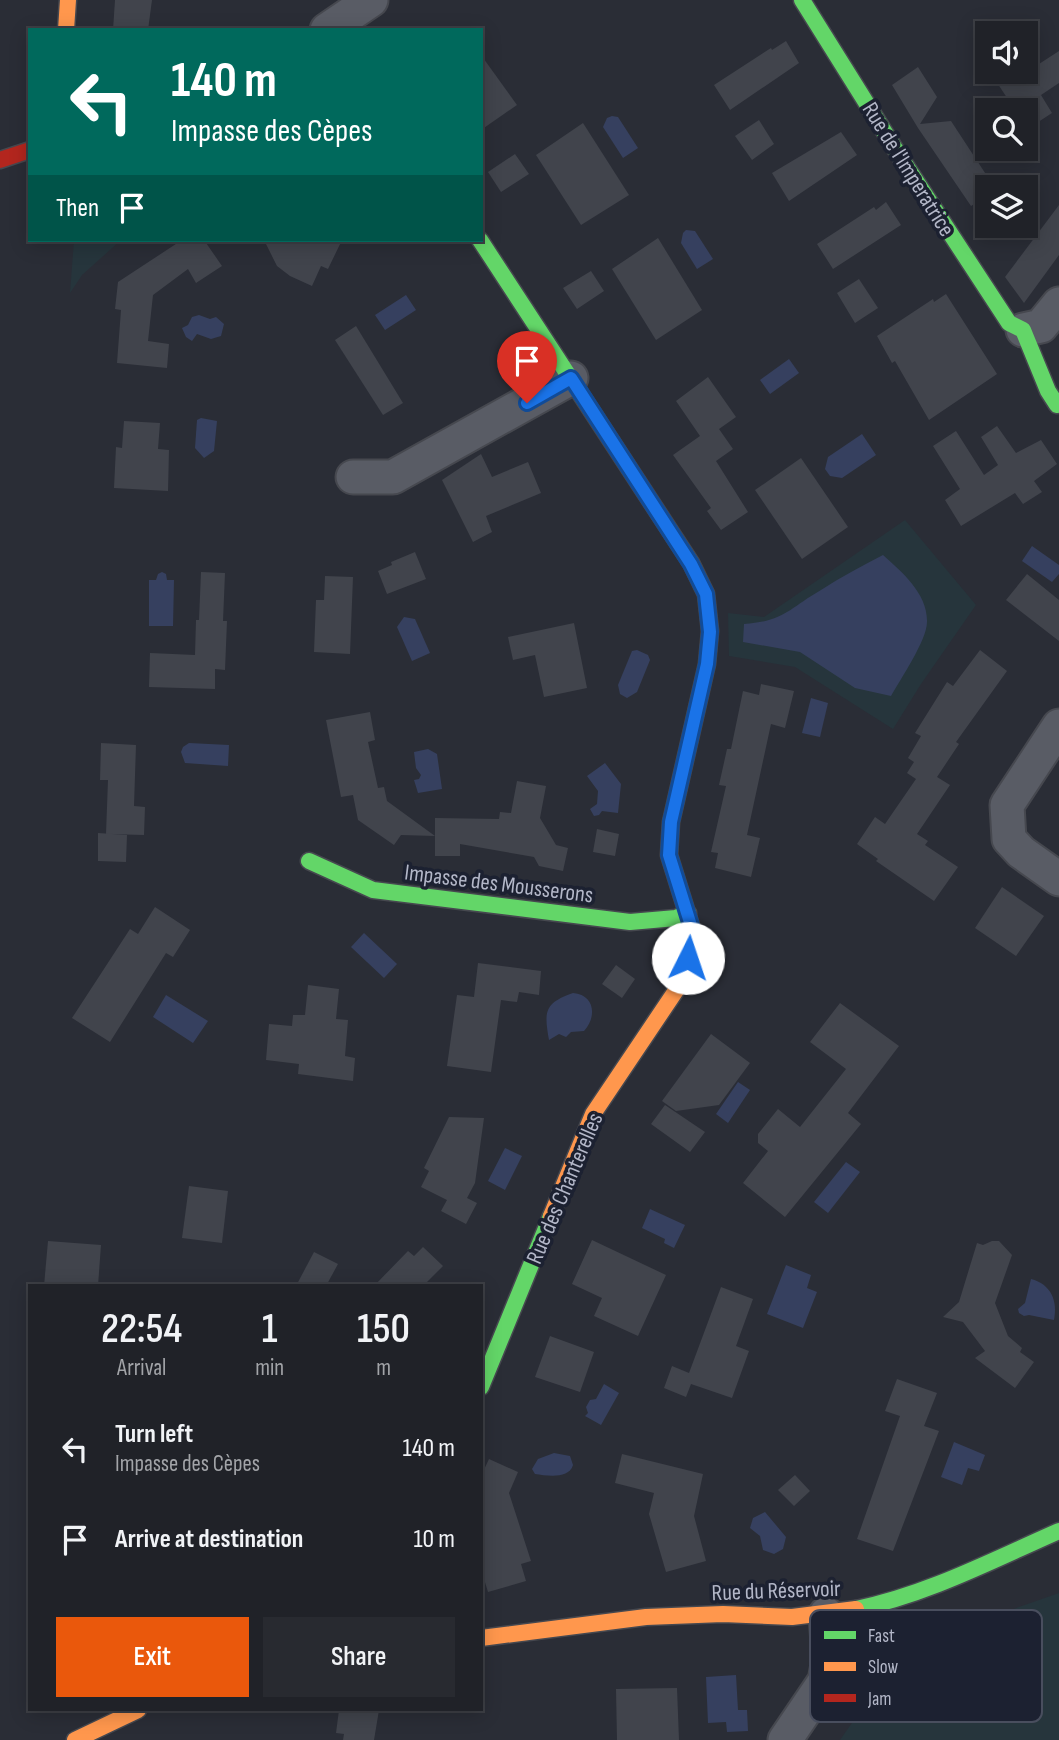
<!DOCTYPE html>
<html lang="en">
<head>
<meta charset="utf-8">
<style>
	:root { --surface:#202228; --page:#282a30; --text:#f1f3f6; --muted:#a2a4a8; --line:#3d3f45; --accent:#ea580c }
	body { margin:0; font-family:"Sofia Sans Condensed",sans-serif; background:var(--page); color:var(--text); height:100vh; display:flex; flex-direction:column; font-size:26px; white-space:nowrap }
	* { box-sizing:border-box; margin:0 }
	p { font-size:23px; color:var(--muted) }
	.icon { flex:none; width:38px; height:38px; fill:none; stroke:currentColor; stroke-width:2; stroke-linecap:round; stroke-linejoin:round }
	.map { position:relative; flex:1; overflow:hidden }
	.sheet { position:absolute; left:28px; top:1284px; width:455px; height:427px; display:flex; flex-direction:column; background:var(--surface); border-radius:0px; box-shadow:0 4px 18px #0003,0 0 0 2px var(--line) }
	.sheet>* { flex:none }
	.guide { position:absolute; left:28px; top:28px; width:455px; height:214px; border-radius:0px; box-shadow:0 4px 18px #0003,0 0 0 2px var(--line); background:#00695c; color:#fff; overflow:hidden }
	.controls { position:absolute; left:975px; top:21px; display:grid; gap:14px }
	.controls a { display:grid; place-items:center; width:63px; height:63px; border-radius:0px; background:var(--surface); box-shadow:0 4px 18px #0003,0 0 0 2px var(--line); font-size:35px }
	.pin { position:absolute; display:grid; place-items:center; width:60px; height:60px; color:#fff; margin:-72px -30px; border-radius:50% 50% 50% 0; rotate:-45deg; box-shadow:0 0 7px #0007 }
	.pin .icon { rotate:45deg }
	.me { position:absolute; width:77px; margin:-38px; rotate:4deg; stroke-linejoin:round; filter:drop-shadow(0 0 5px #0008) }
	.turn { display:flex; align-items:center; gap:24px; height:147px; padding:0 28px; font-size:32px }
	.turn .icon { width:91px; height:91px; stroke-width:2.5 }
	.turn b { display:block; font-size:49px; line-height:60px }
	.then { display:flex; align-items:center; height:66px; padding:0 28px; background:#0003; gap:14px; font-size:26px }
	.eta { display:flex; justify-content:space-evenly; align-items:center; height:119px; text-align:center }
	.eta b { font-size:42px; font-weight:600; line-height:49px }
	.cta { display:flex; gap:14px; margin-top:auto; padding:14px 28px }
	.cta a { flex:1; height:80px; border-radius:0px; background:var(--accent); color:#fff; font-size:28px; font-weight:600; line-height:80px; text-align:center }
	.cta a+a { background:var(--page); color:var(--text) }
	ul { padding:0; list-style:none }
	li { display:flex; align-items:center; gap:21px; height:91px; padding:0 28px }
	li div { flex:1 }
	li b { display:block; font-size:26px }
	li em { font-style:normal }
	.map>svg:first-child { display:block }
</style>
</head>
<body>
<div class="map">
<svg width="1059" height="1740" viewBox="0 0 1059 1740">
	<rect width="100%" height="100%" fill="#2a2d36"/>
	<g fill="#26353c">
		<path d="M 74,240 L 121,240 L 82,275 L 70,293 Z"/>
		<path d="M 905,520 L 976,605 L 921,684 L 893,729 L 795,667 L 729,656 L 728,613 L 764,617 Z"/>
		<path d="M 1059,1593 L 1059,1740 L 840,1740 L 905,1647 Z"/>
	</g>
	<g fill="#36405f">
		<path d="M 612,116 L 618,117 L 638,148 L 623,158 L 603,127 L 607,118 Z"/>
		<path d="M 686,230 L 695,231 L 713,259 L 697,269 L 681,243 L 683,233 Z"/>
		<path d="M 406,295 L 416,310 L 385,330 L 375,315 Z"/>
		<path d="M 199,315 L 210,319 L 216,317 L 224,324 L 221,336 L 211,339 L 197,334 L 192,341 L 186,337 L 182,328 L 188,325 L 192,317 Z"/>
		<path d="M 789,359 L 799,373 L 770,394 L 760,380 Z"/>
		<path d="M 201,418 L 217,421 L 214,451 L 204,458 L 195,448 L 197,420 Z"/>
		<path d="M 862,434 L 876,455 L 842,478 L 830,476 L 825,469 L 828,457 Z"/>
		<path d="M 1032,546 L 1059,565 L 1059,574 L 1052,582 L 1022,561 Z"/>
		<path d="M 883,555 C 902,572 928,594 927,622 C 927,640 900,680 891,696 L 855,688 L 800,652 L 743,642 L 744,624 C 785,621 788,609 821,590 C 841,577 862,566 883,555 Z"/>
		<path d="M 162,572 L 166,574 L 167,580 L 174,580 L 173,626 L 149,626 L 149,580 L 156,580 L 158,574 Z"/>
		<path d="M 404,617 L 415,619 L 430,653 L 412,661 L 397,627 Z"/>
		<path d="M 637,650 L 648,655 L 650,660 L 637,692 L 627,698 L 620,694 L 618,685 L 632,651 Z"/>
		<path d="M 811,698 L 828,703 L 820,737 L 802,733 Z"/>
		<path d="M 189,743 L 229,745 L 228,766 L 185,763 L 181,752 L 183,747 Z"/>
		<path d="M 428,749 L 437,754 L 442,789 L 418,793 L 414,780 L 419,779 L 421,775 L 416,768 L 414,752 Z"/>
		<path d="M 605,763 L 621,784 L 618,813 L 602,811 L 599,815 L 594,816 L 590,809 L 597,804 L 598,791 L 587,776 Z"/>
		<path d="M 364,933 L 397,964 L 384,978 L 351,947 Z"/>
		<path d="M 573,993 C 595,995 597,1017 584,1031 L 571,1032 L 566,1037 L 559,1034 L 549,1040 C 544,1012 544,1003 573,993 Z"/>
		<path d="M 166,995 L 208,1021 L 193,1043 L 153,1017 Z"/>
		<path d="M 738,1082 L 750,1090 L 728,1123 L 716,1114 Z"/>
		<path d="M 505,1148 L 522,1156 L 505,1190 L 488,1181 Z"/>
		<path d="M 846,1162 L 860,1172 L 828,1213 L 814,1202 Z"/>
		<path d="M 650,1209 L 685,1225 L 674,1248 L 664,1243 L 665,1239 L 642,1228 Z"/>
		<path d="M 786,1265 L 811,1275 L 807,1288 L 817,1292 L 803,1328 L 767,1314 Z"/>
		<path d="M 1031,1279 C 1051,1284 1058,1301 1054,1320 L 1029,1315 L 1024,1316 L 1019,1313 L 1018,1309 L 1025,1303 Z"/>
		<path d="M 604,1384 L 619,1393 L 601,1425 L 585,1416 L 588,1413 L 586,1407 L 590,1400 L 596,1399 Z"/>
		<path d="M 954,1442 L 985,1455 L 979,1471 L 968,1468 L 962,1485 L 941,1477 Z"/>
		<path d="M 554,1453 L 570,1456 L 573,1465 C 569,1479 548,1476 535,1474 L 532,1469 L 538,1459 Z"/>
		<path d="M 765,1512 L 786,1537 L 783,1549 L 774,1554 L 763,1550 L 760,1536 L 750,1528 L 753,1518 Z"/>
		<path d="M 736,1675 L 738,1710 L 747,1710 L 748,1731 L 727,1732 L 726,1722 L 708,1723 L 706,1677 Z"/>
	</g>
	<g fill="#41444c">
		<path d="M 115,0 L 152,0 L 148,30 L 113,30 Z"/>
		<path d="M 786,41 L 799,63 L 730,110 L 714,85 L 771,48 L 772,50 Z"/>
		<path d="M 1059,51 L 1059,83 L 1041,95 L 1052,113 L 1026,130 L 1026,110 L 1015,110 L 990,72 L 1022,72 L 1022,75 Z"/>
		<path d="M 481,55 L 517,105 L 481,130 Z"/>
		<path d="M 918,67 L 937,97 L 920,124 L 951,121 L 989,179 L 987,180 L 991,187 L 987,187 L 987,196 L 971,206 L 918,128 L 892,85 Z"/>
		<path d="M 759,120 L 774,144 L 752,160 L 735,136 Z"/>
		<path d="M 583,123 L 629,195 L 581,225 L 536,155 Z"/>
		<path d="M 841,132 L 857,155 L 789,201 L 772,173 Z"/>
		<path d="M 515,154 L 529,174 L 501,192 L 488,172 Z"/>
		<path d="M 886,202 L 901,225 L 833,269 L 817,244 L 874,207 L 876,210 Z"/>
		<path d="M 1059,205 L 1059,255 L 1024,303 L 1005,277 Z"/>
		<path d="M 658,238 L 702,310 L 656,340 L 612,269 Z"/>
		<path d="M 182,240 L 204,240 L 222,266 L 196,283 L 188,269 L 153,295 L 148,341 L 169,344 L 167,368 L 117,363 L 121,310 L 115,309 L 118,282 Z"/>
		<path d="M 264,240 L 342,240 L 328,269 L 321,266 L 312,286 L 290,276 L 277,266 Z"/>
		<path d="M 591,271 L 604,291 L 577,309 L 563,288 Z"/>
		<path d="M 859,279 L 878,308 L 855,323 L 837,293 Z"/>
		<path d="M 946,294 L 997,374 L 929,420 L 895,361 L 892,363 L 877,336 L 933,299 L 934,302 Z"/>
		<path d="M 356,326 L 403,403 L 383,415 L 335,340 Z"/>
		<path d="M 708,377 L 736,417 L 719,429 L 733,449 L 716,461 L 748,512 L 721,530 L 707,511 L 711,508 L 673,455 L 700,436 L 676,401 Z"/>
		<path d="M 124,421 L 160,423 L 158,449 L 169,450 L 168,491 L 114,488 L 116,447 L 122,448 Z"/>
		<path d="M 997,426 L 1016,453 L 1041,440 L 1057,464 L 1034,481 L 1042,492 L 1023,504 L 1015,493 L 961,526 L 945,500 L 960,489 L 933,446 L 956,431 L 984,475 L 998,465 L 981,437 Z"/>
		<path d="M 481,454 L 492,477 L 528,462 L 541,493 L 486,516 L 492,532 L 473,542 L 442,480 Z"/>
		<path d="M 801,458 L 848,527 L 802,559 L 755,490 Z"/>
		<path d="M 415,552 L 426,579 L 387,594 L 378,571 L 392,565 L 391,562 Z"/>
		<path d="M 201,572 L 225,573 L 223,621 L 227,621 L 225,670 L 215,669 L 215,689 L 149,687 L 150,653 L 195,655 L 196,620 L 199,620 Z"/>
		<path d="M 1027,574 L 1059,600 L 1059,641 L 1006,600 Z"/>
		<path d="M 325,576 L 353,577 L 350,654 L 314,652 L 316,600 L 324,600 Z"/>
		<path d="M 574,623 L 587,688 L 544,697 L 535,655 L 513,660 L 508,637 Z"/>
		<path d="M 980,650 L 1007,671 L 956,742 L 959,744 L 937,777 L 950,785 L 917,834 L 928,841 L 925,845 L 958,867 L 934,901 L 876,861 L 878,859 L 857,844 L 875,817 L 885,824 L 916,779 L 907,773 L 914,762 L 908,758 L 921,736 L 915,733 L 947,682 L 953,686 Z"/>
		<path d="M 761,684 L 794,691 L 785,728 L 771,724 L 747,835 L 760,838 L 751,877 L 715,868 L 718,853 L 711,852 L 726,786 L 719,785 L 727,749 L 731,749 L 743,691 L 759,695 Z"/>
		<path d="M 370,712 L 375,740 L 368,742 L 378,788 L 384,787 L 387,801 L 435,836 L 435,818 L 499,819 L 500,812 L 511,813 L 517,781 L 546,786 L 540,818 L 556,845 L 568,848 L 563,871 L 539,866 L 534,857 L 460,844 L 460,856 L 435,856 L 435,836 L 401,835 L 394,845 L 358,820 L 353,795 L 341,797 L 326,720 Z"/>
		<path d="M 101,743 L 136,745 L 134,806 L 145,807 L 144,835 L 106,834 L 108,780 L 100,780 Z"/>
		<path d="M 597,829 L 619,834 L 615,856 L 593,852 Z"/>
		<path d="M 98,833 L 127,835 L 126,862 L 98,861 Z"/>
		<path d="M 1002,887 L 1044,916 L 1016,956 L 975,928 Z"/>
		<path d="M 155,907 L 190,930 L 173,957 L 166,953 L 110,1042 L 72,1018 L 130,929 L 138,934 Z"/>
		<path d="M 478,963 L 541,971 L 539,995 L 519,992 L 517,1002 L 501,1000 L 491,1072 L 447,1066 L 457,995 L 474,997 Z"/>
		<path d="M 616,965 L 635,979 L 622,998 L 602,984 Z"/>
		<path d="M 308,985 L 339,989 L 336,1019 L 348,1020 L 345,1056 L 355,1058 L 353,1081 L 298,1074 L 299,1064 L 266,1060 L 269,1024 L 292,1026 L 293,1015 L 305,1015 Z"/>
		<path d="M 840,1003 L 899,1046 L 848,1113 L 861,1124 L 785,1217 L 743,1183 L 768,1151 L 758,1143 L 758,1134 L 778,1109 L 800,1127 L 846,1069 L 810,1042 Z"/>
		<path d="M 711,1034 L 750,1063 L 719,1105 L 676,1111 L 662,1101 Z"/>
		<path d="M 665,1105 L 705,1132 L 690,1152 L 651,1124 Z"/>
		<path d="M 449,1117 L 484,1118 L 475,1183 L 467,1198 L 477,1203 L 466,1224 L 441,1211 L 447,1200 L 421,1187 L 429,1171 L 424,1168 Z"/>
		<path d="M 189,1186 L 228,1191 L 222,1243 L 182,1238 Z"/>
		<path d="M 592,1240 L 666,1275 L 638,1336 L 594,1316 L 602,1298 L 572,1284 Z"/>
		<path d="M 48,1241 L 101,1245 L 98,1286 L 44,1286 Z"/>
		<path d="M 992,1241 L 999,1241 L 1012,1255 L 995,1303 L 1008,1336 L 1022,1348 L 1020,1352 L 1034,1362 L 1015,1388 L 975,1358 L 985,1351 L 963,1322 L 943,1317 L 959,1302 L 977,1243 L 983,1245 Z"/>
		<path d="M 423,1247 L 443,1266 L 423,1286 L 374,1286 L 408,1251 L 414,1256 Z"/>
		<path d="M 314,1252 L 338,1264 L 326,1286 L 296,1286 Z"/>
		<path d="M 721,1287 L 753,1299 L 736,1346 L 749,1351 L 732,1398 L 691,1384 L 686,1397 L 664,1388 L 672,1366 L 689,1373 Z"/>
		<path d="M 550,1336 L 594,1352 L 580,1392 L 535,1377 Z"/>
		<path d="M 897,1379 L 937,1393 L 924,1426 L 939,1431 L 893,1551 L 857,1539 L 900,1416 L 885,1411 Z"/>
		<path d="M 622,1454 L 703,1474 L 694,1516 L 706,1561 L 666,1572 L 649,1514 L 654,1493 L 615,1483 Z"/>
		<path d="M 489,1459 L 518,1472 L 509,1493 L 531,1561 L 521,1564 L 526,1581 L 488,1592 L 481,1569 L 481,1476 Z"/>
		<path d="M 795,1475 L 810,1491 L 794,1506 L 778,1490 Z"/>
		<path d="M 677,1688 L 679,1740 L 617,1740 L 616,1689 Z"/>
		<path d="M 339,1710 L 379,1710 L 374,1740 L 343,1740 L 344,1734 L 336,1733 Z"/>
	</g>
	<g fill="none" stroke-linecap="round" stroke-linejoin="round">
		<defs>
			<g id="street">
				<path d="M 327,30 L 371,0"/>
				<path d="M 1023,330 L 1041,326 L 1059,304"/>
				<path d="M 353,477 L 393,477 L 571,378"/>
				<path d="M 1059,726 L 1007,805 L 1009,839 L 1021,852 L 1059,879"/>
				<path d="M 785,1740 L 825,1681 L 829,1659 L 826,1614"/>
			</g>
			<g id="fast">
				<path d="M 802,0 L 897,152 L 1009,323 L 1023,330 L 1048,391 L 1057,405"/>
				<path d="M 480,240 L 691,563 L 706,594 L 710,631 L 707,664 L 671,822 L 669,855 L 693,932 L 691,940"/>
				<path d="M 309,861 L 373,890 L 630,922 L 676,918 L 688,913"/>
				<path d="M 481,1387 L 551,1216"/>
				<path d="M 856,1609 C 926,1595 993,1560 1059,1531"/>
			</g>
			<g id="slow">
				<path d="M 66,30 L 68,0"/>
				<path d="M 551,1216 L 593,1114 L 677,989 L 691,940"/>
				<path d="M 481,1638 L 646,1617 L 723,1614 L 792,1617 L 856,1609"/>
				<path d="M 75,1740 L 138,1710"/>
			</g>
			<path id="jam" d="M 0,160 L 30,150"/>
		</defs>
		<use href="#street" stroke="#46484f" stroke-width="37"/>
		<use href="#fast" stroke="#46484f" stroke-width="19"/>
		<use href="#slow" stroke="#46484f" stroke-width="19"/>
		<use href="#jam" stroke="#46484f" stroke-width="19"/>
		<use href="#street" stroke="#595c65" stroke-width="33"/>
		<use href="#fast" stroke="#63d668" stroke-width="16"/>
		<use href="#slow" stroke="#ff974d" stroke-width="16"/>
		<use href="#jam" stroke="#b3261e" stroke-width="16"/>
	</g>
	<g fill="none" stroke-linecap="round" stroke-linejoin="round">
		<defs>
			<path id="route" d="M 527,403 L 571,378 L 691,564 L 706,594 L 710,632 L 707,664 L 671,822 L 669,855 L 693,932 L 688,958"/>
		</defs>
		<use href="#route" stroke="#114b97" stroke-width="18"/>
		<use href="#route" stroke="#1a73e8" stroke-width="12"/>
	</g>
	<g text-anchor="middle" stroke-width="7" stroke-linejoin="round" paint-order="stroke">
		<g font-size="23" fill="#b3b7c8" stroke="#1c2131">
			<text transform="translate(909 169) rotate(58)" y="8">Rue de l'Imperatrice</text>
			<text transform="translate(499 883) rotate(7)" y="8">Impasse des Mousserons</text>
			<text transform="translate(564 1188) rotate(-67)" y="8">Rue des Chanterelles</text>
			<text transform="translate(776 1590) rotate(-2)" y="8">Rue du Réservoir</text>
		</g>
	</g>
	<rect x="810" y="1610" width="232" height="112" rx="10" fill="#1c2131" stroke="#494e5e" stroke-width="2"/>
	<rect x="824" y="1631" width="32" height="8" fill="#63d668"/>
	<rect x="824" y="1662" width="32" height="9" fill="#ff974d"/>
	<rect x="824" y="1694" width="32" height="8" fill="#b3261e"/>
	<g font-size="19" fill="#b3b7c8">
		<text x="868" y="1642">Fast</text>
		<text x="868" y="1673">Slow</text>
		<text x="868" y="1705">Jam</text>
	</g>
</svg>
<div class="controls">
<a><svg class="icon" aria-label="sound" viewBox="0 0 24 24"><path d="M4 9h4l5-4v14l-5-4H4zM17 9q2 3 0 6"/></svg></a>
<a><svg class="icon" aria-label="search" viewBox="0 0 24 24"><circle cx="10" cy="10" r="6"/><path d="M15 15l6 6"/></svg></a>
<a><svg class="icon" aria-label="layers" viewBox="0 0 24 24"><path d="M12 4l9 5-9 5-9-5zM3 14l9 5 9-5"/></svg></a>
</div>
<div class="pin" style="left:527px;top:403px;background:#d93025"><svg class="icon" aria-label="arrive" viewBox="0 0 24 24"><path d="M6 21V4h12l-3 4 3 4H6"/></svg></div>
<svg class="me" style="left:688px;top:958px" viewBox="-20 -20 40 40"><circle r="19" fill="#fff"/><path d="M0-13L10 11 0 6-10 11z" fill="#1a73e8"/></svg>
<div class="guide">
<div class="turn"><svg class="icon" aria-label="left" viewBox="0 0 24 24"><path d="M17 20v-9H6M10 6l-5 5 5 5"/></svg><div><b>140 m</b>Impasse des Cèpes</div></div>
<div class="then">Then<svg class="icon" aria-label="arrive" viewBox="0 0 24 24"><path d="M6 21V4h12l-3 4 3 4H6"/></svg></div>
</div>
<section class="sheet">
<div class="eta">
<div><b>22:54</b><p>Arrival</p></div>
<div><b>1</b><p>min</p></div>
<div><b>150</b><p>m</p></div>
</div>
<ul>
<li><svg class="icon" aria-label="left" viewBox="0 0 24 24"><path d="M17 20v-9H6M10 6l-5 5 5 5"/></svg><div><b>Turn left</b><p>Impasse des Cèpes</p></div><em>140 m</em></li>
<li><svg class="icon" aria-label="arrive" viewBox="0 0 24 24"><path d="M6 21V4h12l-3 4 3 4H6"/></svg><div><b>Arrive at destination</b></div><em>10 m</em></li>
</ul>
<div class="cta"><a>Exit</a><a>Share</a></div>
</section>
</div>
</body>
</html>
